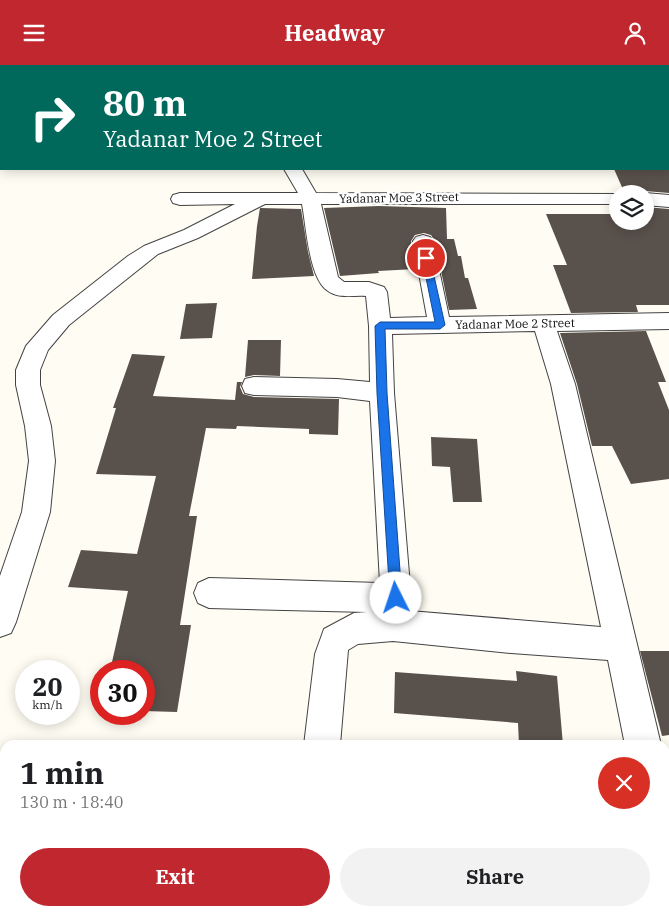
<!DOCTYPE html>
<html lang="en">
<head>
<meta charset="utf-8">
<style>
	:root { --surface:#fff; --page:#f2f2f2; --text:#202124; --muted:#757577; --accent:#c1272f }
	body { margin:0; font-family:"IBM Plex Serif",serif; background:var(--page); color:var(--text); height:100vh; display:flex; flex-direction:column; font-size:19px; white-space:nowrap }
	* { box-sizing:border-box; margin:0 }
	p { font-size:16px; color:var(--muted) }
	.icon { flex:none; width:28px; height:28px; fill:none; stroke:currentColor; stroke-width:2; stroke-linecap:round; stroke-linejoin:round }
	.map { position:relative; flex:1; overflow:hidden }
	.sheet { position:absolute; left:0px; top:675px; width:670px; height:176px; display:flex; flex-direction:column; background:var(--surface); border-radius:15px 15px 0 0; box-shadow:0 2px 12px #0003 }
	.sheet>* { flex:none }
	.top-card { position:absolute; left:0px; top:0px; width:670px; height:105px; box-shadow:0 2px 12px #0003; background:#00695c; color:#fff; overflow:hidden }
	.tools { position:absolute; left:609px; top:120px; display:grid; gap:10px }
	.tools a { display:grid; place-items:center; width:45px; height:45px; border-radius:50%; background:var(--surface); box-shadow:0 2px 12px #0003; font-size:25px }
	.speed { position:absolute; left:15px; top:595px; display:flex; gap:10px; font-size:25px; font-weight:700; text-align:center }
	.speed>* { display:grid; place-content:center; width:65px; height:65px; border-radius:50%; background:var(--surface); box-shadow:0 2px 12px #0003; line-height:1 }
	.speed small { font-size:12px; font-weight:400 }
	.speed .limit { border:8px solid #d22; background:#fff; color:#111 }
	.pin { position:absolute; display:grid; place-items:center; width:42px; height:42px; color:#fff; margin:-21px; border:2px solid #fff; border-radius:50%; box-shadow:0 1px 5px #0007 }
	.me { position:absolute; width:55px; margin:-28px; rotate:356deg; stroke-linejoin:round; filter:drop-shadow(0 0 4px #0008) }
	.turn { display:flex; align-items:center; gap:18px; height:105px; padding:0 20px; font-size:22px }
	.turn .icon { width:65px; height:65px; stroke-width:2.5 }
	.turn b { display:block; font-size:35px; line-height:42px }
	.round { display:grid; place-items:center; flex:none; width:52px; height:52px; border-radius:26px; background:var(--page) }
	.overview { display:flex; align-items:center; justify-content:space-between; height:85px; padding:0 20px }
	h1 { font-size:30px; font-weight:700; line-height:38px }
	.primary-button { display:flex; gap:10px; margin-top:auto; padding:10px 20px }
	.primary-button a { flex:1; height:58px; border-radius:30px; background:var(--accent); color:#fff; font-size:20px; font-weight:700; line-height:58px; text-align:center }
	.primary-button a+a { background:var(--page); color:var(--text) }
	header { display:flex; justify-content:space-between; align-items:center; height:65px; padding:0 20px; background:var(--accent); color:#fff; font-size:22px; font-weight:700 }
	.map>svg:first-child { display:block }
</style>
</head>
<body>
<header><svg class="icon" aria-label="menu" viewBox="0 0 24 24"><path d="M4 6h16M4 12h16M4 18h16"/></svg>Headway<svg class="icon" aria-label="person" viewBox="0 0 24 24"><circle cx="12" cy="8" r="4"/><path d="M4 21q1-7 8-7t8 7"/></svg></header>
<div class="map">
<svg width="669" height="851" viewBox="0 0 669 851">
	<rect width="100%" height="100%" fill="#fffcf3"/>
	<g fill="#59514c">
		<path d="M 614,104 L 669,104 L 669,128 L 645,126 L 643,129 L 625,129 Z"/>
		<path d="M 379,141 L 446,143 L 447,174 L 454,174 L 458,191 L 461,191 L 465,213 L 468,213 L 477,244 L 449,245 L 435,176 L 431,170 L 424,168 L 415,170 L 411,176 L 416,204 L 378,206 L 379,208 L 340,211 L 324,143 Z"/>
		<path d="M 645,142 L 669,144 L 669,240 L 636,240 L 638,247 L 571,248 L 553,200 L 567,200 L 546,149 L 618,149 L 618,156 L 645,156 Z"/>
		<path d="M 260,143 L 301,144 L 308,187 L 314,211 L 252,214 L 257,161 Z"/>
		<path d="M 217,238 L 212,273 L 180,274 L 186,239 Z"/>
		<path d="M 646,266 L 666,317 L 658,317 L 669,345 L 669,414 L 631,419 L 612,381 L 592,381 L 577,319 L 560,268 Z"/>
		<path d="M 248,275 L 281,275 L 280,311 L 254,310 L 245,312 Z"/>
		<path d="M 132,289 L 165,291 L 153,331 L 235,335 L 237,317 L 242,317 L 240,322 L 243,329 L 254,332 L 339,334 L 338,370 L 309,369 L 309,364 L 237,361 L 236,364 L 206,363 L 189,451 L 197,451 L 180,560 L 191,560 L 177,647 L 144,646 L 144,606 L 110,606 L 128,526 L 68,522 L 81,485 L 137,489 L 156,411 L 96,409 L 116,343 L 113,343 Z"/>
		<path d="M 431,372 L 477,374 L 482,437 L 453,437 L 450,402 L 432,401 Z"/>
		<path d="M 640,586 L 669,586 L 669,670 L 662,671 Z"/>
		<path d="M 516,606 L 557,611 L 563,680 L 519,680 L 518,658 L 394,648 L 395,607 L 517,616 Z"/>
	</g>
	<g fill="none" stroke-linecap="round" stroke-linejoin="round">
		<defs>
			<g id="minor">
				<rect x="281" y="0" width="14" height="1"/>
				<path d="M 401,0 L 435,0 L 435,1 L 402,1 Z"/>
				<path d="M 515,0 L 530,0 L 530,1 L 516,1 Z"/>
				<path d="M 284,104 L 302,104 L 316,128 L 623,129 L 618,129 L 618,139 L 321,139 L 338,212 L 344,217 L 369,217 L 384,222 L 387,227 L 390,253 L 427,252 L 413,176 L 416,172 L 423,170 L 430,172 L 433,176 L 449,252 L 669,248 L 669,264 L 557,266 L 575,319 L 661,680 L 625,680 L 608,595 L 511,588 L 393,576 L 358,579 L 348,585 L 340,680 L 304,680 L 315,589 L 324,564 L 354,548 L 367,547 L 209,543 L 198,538 L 194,528 L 198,518 L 209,513 L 380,518 L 370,336 L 337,332 L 254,330 L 245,328 L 242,321 L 245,314 L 254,312 L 337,314 L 370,317 L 369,261 L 366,231 C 353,230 339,234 328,226 C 309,215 306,160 302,139 L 265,139 L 198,173 L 158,189 L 69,260 L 48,285 L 40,305 L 40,320 L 51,361 L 55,396 L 50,447 L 16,557 L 11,568 L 0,572 L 0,511 L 22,447 L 29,396 L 25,361 L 16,320 L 16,305 L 26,281 L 53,250 L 128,191 L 144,181 L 184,165 L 235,139 L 180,140 L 173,138 L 171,134 L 173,130 L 180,128 L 298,128 ZM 535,266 L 551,319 L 601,562 L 410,546 L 411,533 L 394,328 L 392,269 Z"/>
				<path d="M 645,128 L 669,130 L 669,142 L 645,140 Z"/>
				<path d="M 665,760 L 669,762 L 669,814 L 665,813 Z"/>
				<path d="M 310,846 L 352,846 L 354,851 L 312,851 Z"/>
			</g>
		</defs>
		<use href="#minor" stroke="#434343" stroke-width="2"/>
		<use href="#minor" fill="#fff" fill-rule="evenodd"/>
	</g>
	<path fill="#1a73e8" stroke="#114b97" d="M 426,190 L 430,193 L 445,260 L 440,264 L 385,264 L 387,328 L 402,533 L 400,537 L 396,539 L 391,537 L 390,533 L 377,328 L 375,261 L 380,257 L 435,257 L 422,193 Z"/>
	<g text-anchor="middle" stroke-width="5" stroke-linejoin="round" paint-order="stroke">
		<g font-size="12" fill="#101010" stroke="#fff">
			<text transform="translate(399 133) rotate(-1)" y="4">Yadanar Moe 3 Street</text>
			<text transform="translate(515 259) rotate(-1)" y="4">Yadanar Moe 2 Street</text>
		</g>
	</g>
</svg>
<div class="tools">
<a><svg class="icon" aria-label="layers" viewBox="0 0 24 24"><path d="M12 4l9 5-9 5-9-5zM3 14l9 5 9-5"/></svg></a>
</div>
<div class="speed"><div>20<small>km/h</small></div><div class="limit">30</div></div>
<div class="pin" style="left:426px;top:193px;background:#d93025"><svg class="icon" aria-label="arrive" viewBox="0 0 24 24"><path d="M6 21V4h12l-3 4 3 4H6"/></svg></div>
<svg class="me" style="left:396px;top:533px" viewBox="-20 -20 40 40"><circle r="19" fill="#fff"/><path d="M0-13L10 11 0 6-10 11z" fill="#1a73e8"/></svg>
<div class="top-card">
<div class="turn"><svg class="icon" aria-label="right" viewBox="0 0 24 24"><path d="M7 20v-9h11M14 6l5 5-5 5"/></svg><div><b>80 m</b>Yadanar Moe 2 Street</div></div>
</div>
<section class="sheet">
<div class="overview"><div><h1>1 min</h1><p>130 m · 18:40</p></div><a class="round" style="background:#d93025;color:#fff"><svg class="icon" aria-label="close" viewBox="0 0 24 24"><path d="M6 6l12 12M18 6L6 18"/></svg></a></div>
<div class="primary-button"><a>Exit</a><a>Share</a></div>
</section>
</div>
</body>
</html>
